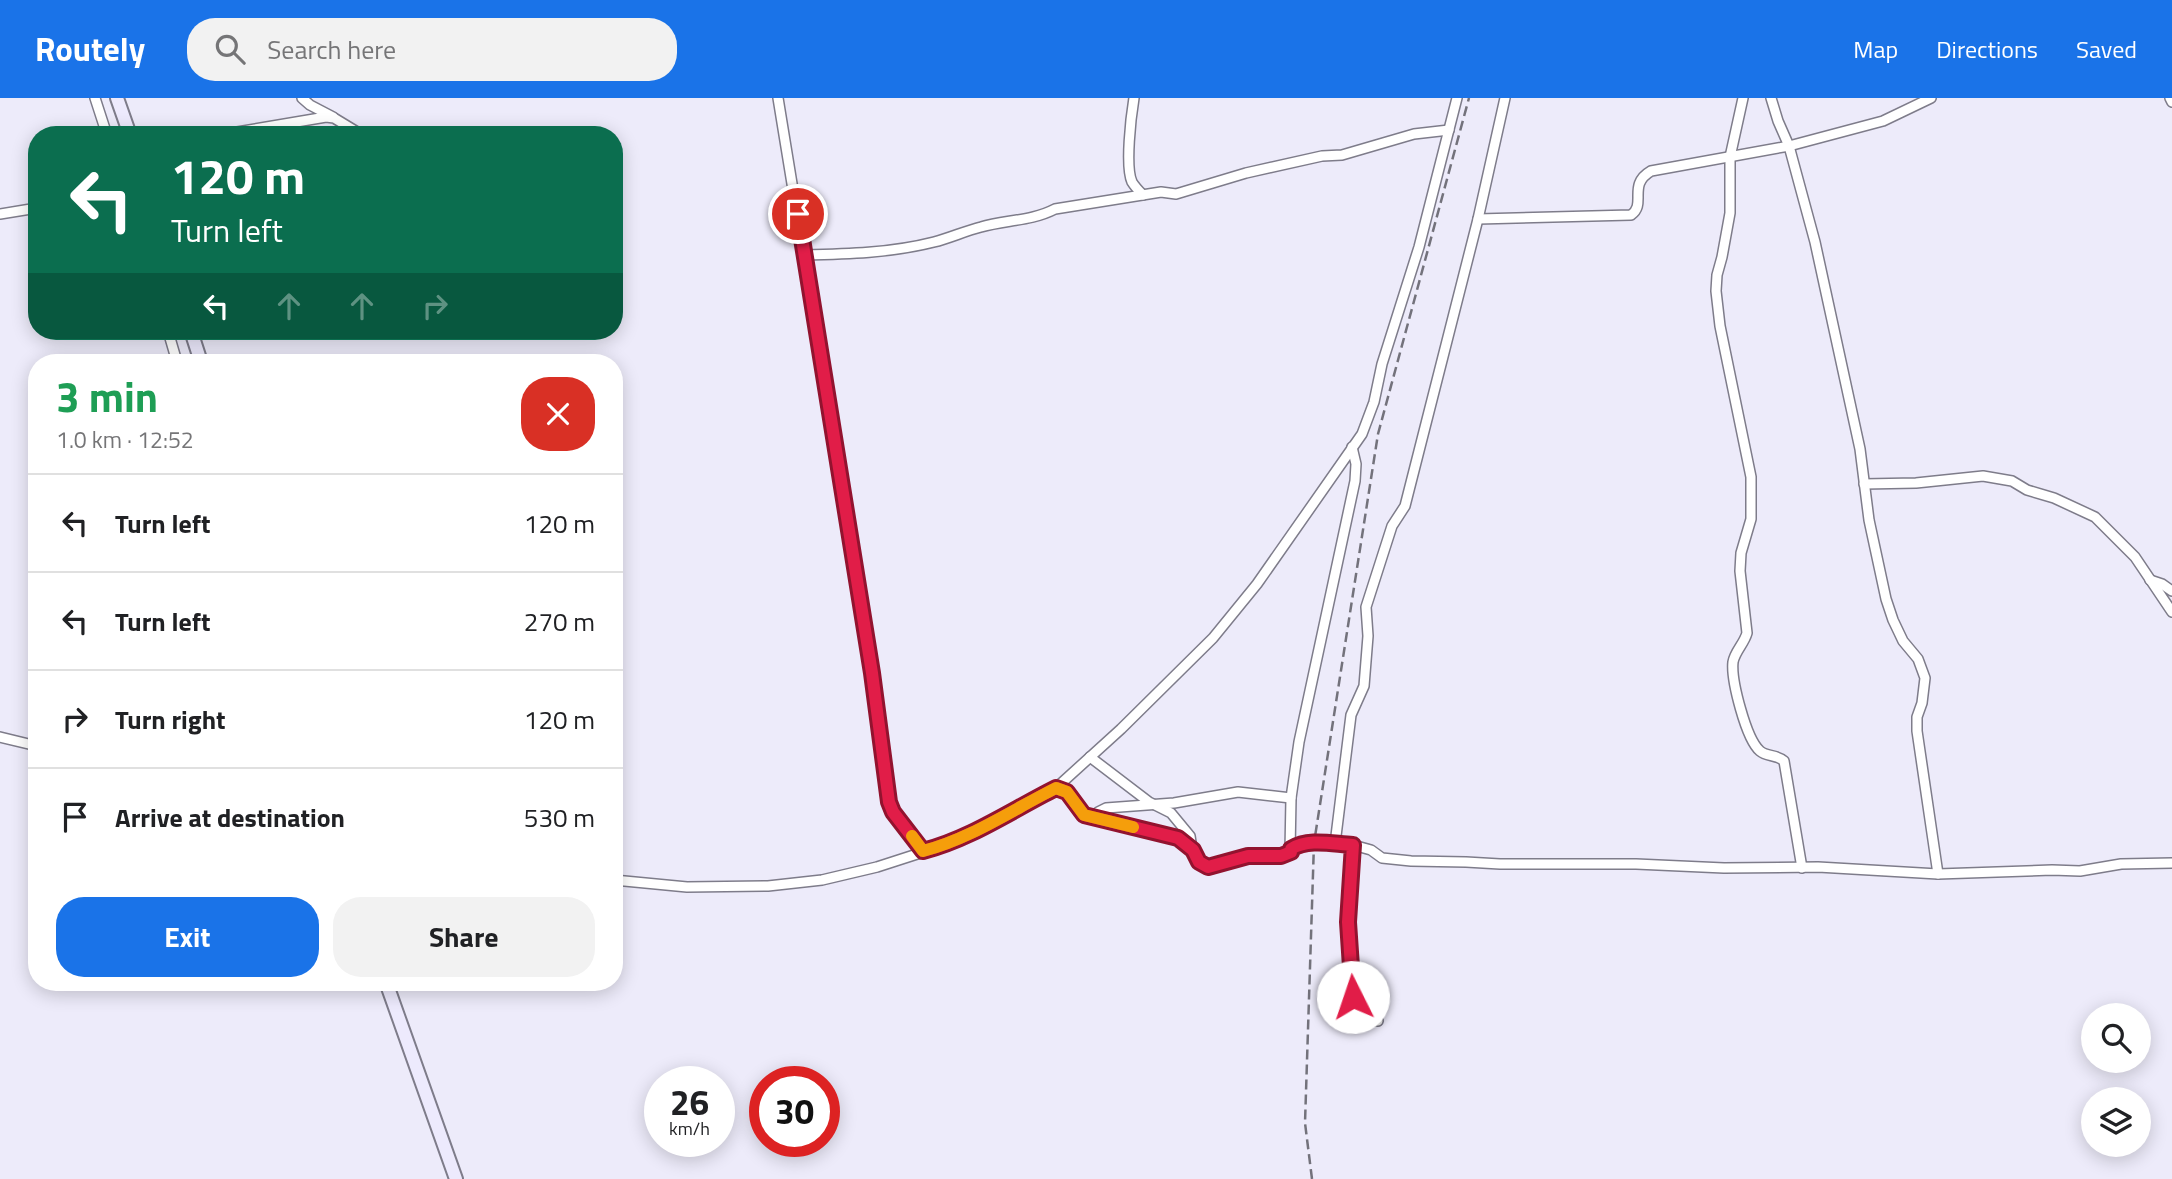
<!DOCTYPE html>
<html lang="en">
<head>
<meta charset="utf-8">
<style>
	:root { --surface:#fff; --page:#f2f2f2; --text:#202124; --muted:#757577; --line:#e0e0e0; --accent:#1a73e8 }
	body { margin:0; font-family:"Titillium Web",sans-serif; background:var(--page); color:var(--text); height:100vh; display:flex; flex-direction:column; font-size:26px; white-space:nowrap }
	* { box-sizing:border-box; margin:0 }
	p { font-size:23px; color:var(--muted) }
	.icon { flex:none; width:38px; height:38px; fill:none; stroke:currentColor; stroke-width:2; stroke-linecap:round; stroke-linejoin:round }
	.map { position:relative; flex:1; overflow:hidden }
	.details { position:absolute; left:28px; top:256px; width:595px; height:637px; display:flex; flex-direction:column; background:var(--surface); border-radius:28px; box-shadow:0 4px 18px #0003 }
	.details>* { flex:none }
	.banner { position:absolute; left:28px; top:28px; width:595px; height:214px; border-radius:28px; box-shadow:0 4px 18px #0003; background:#0b6e4f; color:#fff; overflow:hidden }
	.fabs { position:absolute; left:2081px; top:905px; display:grid; gap:14px }
	.fabs a { display:grid; place-items:center; width:70px; height:70px; border-radius:50%; background:var(--surface); box-shadow:0 4px 18px #0003; font-size:35px }
	.speed { position:absolute; left:644px; top:968px; display:flex; gap:14px; font-size:35px; font-weight:700; text-align:center }
	.speed>* { display:grid; place-content:center; width:91px; height:91px; border-radius:50%; background:var(--surface); box-shadow:0 4px 18px #0003; line-height:1 }
	.speed small { font-size:18px; font-weight:400 }
	.speed .limit { border:10px solid #d22; background:#fff; color:#111 }
	.pin { position:absolute; display:grid; place-items:center; width:60px; height:60px; color:#fff; margin:-30px; border:4px solid #fff; border-radius:50%; box-shadow:0 2px 7px #0007 }
	.me { position:absolute; width:77px; margin:-38px; rotate:356deg; stroke-linejoin:round; filter:drop-shadow(0 0 5px #0008) }
	.turn { display:flex; align-items:center; gap:24px; height:147px; padding:0 28px; font-size:32px }
	.turn .icon { width:91px; height:91px; stroke-width:2.5 }
	.turn b { display:block; font-size:49px; line-height:60px }
	.lanes { display:flex; align-items:center; height:66px; padding:0 28px; background:#0003; justify-content:center; gap:35px; direction:ltr }
	.lanes .off { opacity:.35 }
	.round { display:grid; place-items:center; flex:none; width:74px; height:74px; border-radius:28px; background:var(--page) }
	.summary { display:flex; align-items:center; justify-content:space-between; height:119px; padding:0 28px }
	h1 { font-size:42px; font-weight:700; line-height:52px; color:#1e9e55 }
	.primary-button { display:flex; gap:14px; margin-top:auto; padding:14px 28px }
	.primary-button a { flex:1; height:80px; border-radius:28px; background:var(--accent); color:#fff; font-size:28px; font-weight:700; line-height:80px; text-align:center }
	.primary-button a+a { background:var(--page); color:var(--text) }
	ul { padding:0; list-style:none }
	li { display:flex; align-items:center; gap:21px; height:98px; padding:0 28px; border-top:2px solid var(--line) }
	li div { flex:1 }
	li b { display:block; font-size:26px }
	li em { font-style:normal }
	header { display:flex; align-items:center; gap:42px; box-sizing:border-box; height:98px; padding:0 35px; background:var(--accent); color:#fff }
	header strong { font-size:33px }
	nav { display:flex; gap:38px; margin-inline-start:auto; font-size:24px }
	.search { width:490px; height:63px; background:var(--page); display:flex; align-items:center; gap:18px; box-sizing:border-box; padding:0 24px; border-radius:28px; color:var(--muted); font-size:26px }
	.map>svg:first-child { display:block }
</style>
</head>
<body>
<header>
<strong>Routely</strong>
<div class="search"><svg class="icon" aria-label="search" viewBox="0 0 24 24"><circle cx="10" cy="10" r="6"/><path d="M15 15l6 6"/></svg>Search here</div>
<nav><a>Map</a><a>Directions</a><a>Saved</a></nav>
</header>
<div class="map">
<svg width="2172" height="1081" viewBox="0 0 2172 1081">
	<rect width="100%" height="100%" fill="#edebfa"/>
	<g fill="none" stroke-linecap="round" stroke-linejoin="round">
		<defs>
			<g id="street">
				<path d="M 95,0 L 107,37"/>
				<path d="M 302,0 L 310,7 L 333,19"/>
				<path d="M 778,0 L 872,575 L 889,704 L 893,714 L 923,753"/>
				<path d="M 1134,0 C 1131,18 1125,69 1132,84 C 1135,89 1139,93 1143,97"/>
				<path d="M 1743,0 L 1730,59 L 1730,115 L 1722,159 L 1717,177 L 1716,193 L 1720,228 L 1751,379 L 1751,421 L 1741,455 L 1740,473 L 1747,535 C 1744,546 1735,553 1733,564 C 1731,582 1746,641 1760,653 C 1767,659 1776,656 1784,663 L 1802,770"/>
				<path d="M 1771,0 L 1778,23 L 1789,48 L 1815,144 L 1860,351 L 1869,422 L 1886,501 L 1893,522 L 1903,543 L 1918,561 L 1925,580 L 1922,605 L 1917,619 L 1917,633 L 1938,776"/>
				<path d="M 2170,0 L 2172,4"/>
				<path d="M 219,37 L 326,19 L 334,20 L 362,37"/>
				<path d="M 0,116 L 37,110"/>
				<path d="M 1478,121 L 1631,117 C 1647,106 1627,87 1651,73 L 1789,48 L 1883,23 L 1931,0"/>
				<path d="M 803,157 C 847,156 891,155 934,144 C 950,140 965,133 981,129 C 1005,122 1032,123 1055,111 L 1161,94 L 1176,96 L 1246,75 L 1322,58 L 1342,57 L 1414,36 L 1449,32"/>
				<path d="M 168,233 L 177,264"/>
				<path d="M 1864,386 L 1916,385 L 1983,378 L 2012,383 L 2027,392 L 2054,400 L 2095,419 L 2135,459 L 2172,514"/>
				<path d="M 2150,482 L 2162,486 L 2172,493"/>
				<path d="M 0,639 L 37,648"/>
				<path d="M 1090,659 L 1149,704 L 1171,715 L 1190,738 L 1192,751"/>
				<path d="M 1056,690 L 1067,694 L 1084,717 L 1178,740 L 1193,752 L 1199,763 L 1208,769 L 1248,758 L 1281,758 L 1291,754 L 1291,751 L 1301,746 L 1314,745 L 1353,747 L 1371,752 L 1382,760 L 1411,763 L 1466,764 L 1500,766 L 1636,766 L 1724,770 L 1818,769 L 1938,776 L 2052,772 L 2080,773 L 2121,766 L 2172,765"/>
				<path d="M 1094,719 L 1098,714 L 1106,710 L 1174,705 L 1238,694 L 1291,700"/>
				<path d="M 1335,746 L 1351,617 L 1364,588 L 1368,538 L 1366,509 L 1392,428 L 1405,408 L 1478,121 L 1505,0"/>
				<path d="M 1353,747 L 1348,824 L 1354,909 L 1363,921 L 1378,923"/>
				<path d="M 1290,753 L 1291,700 L 1299,644 L 1355,383 L 1356,366 L 1352,349"/>
				<path d="M 614,782 L 687,789 L 768,788 L 822,782 L 877,769 L 942,748 L 972,735 L 1017,709 L 1056,690 L 1121,631 L 1213,540 L 1257,486 L 1362,336 L 1374,304 L 1382,266 L 1419,149 L 1457,0"/>
			</g>
			<g id="secondary">
				<path d="M 117,0 L 130,37"/>
				<path d="M 191,233 L 201,264"/>
				<path d="M 386,884 L 456,1081"/>
			</g>
		</defs>
		<use href="#street" stroke="#7e7c8a" stroke-width="12"/>
		<use href="#secondary" stroke="#7e7c8a" stroke-width="16"/>
		<use href="#street" stroke="#fff" stroke-width="9"/>
		<use href="#secondary" stroke="#edeafd" stroke-width="12"/>
		<path stroke="#73727b" stroke-width="2.5" stroke-dasharray="10 5" stroke-linecap="butt" d="M 1312,1081 L 1305,1025 L 1314,745 L 1378,336 L 1469,0"/>
	</g>
	<g fill="none" stroke-linecap="round" stroke-linejoin="round">
		<defs>
			<path id="route" d="M 798,116 L 872,575 L 889,704 L 893,714 L 923,753 C 970,741 1012,712 1056,690 L 1067,694 L 1084,717 L 1178,740 L 1193,752 L 1199,764 L 1208,769 L 1248,758 L 1281,758 L 1291,754 L 1291,751 C 1309,740 1332,746 1353,747 L 1348,824 L 1353,899"/>
		</defs>
		<use href="#route" stroke="#92132f" stroke-width="18"/>
		<use href="#route" stroke="#e11d48" stroke-width="12"/>
		<path stroke="#f59e0b" stroke-width="12" d="M 912,738 L 923,753 C 970,741 1012,712 1056,690 L 1067,694 L 1084,717 L 1133,729"/>
	</g>
</svg>
<div class="fabs">
<a><svg class="icon" aria-label="search" viewBox="0 0 24 24"><circle cx="10" cy="10" r="6"/><path d="M15 15l6 6"/></svg></a>
<a><svg class="icon" aria-label="layers" viewBox="0 0 24 24"><path d="M12 4l9 5-9 5-9-5zM3 14l9 5 9-5"/></svg></a>
</div>
<div class="speed"><div>26<small>km/h</small></div><div class="limit">30</div></div>
<div class="pin" style="left:798px;top:116px;background:#d93025"><svg class="icon" aria-label="arrive" viewBox="0 0 24 24"><path d="M6 21V4h12l-3 4 3 4H6"/></svg></div>
<svg class="me" style="left:1353px;top:899px" viewBox="-20 -20 40 40"><circle r="19" fill="#fff"/><path d="M0-13L10 11 0 6-10 11z" fill="#e11d48"/></svg>
<div class="banner">
<div class="turn"><svg class="icon" aria-label="left" viewBox="0 0 24 24"><path d="M17 20v-9H6M10 6l-5 5 5 5"/></svg><div><b>120 m</b>Turn left</div></div>
<div class="lanes"><svg class="icon" aria-label="left" viewBox="0 0 24 24"><path d="M17 20v-9H6M10 6l-5 5 5 5"/></svg><svg class="icon off" aria-label="ahead" viewBox="0 0 24 24"><path d="M12 20V5M6 11l6-6 6 6"/></svg><svg class="icon off" aria-label="ahead" viewBox="0 0 24 24"><path d="M12 20V5M6 11l6-6 6 6"/></svg><svg class="icon off" aria-label="right" viewBox="0 0 24 24"><path d="M7 20v-9h11M14 6l5 5-5 5"/></svg></div>
</div>
<section class="details">
<div class="summary"><div><h1>3 min</h1><p>1.0 km · 12:52</p></div><a class="round" style="background:#d93025;color:#fff"><svg class="icon" aria-label="close" viewBox="0 0 24 24"><path d="M6 6l12 12M18 6L6 18"/></svg></a></div>
<ul>
<li><svg class="icon" aria-label="left" viewBox="0 0 24 24"><path d="M17 20v-9H6M10 6l-5 5 5 5"/></svg><div><b>Turn left</b></div><em>120 m</em></li>
<li><svg class="icon" aria-label="left" viewBox="0 0 24 24"><path d="M17 20v-9H6M10 6l-5 5 5 5"/></svg><div><b>Turn left</b></div><em>270 m</em></li>
<li><svg class="icon" aria-label="right" viewBox="0 0 24 24"><path d="M7 20v-9h11M14 6l5 5-5 5"/></svg><div><b>Turn right</b></div><em>120 m</em></li>
<li><svg class="icon" aria-label="arrive" viewBox="0 0 24 24"><path d="M6 21V4h12l-3 4 3 4H6"/></svg><div><b>Arrive at destination</b></div><em>530 m</em></li>
</ul>
<div class="primary-button"><a>Exit</a><a>Share</a></div>
</section>
</div>
</body>
</html>
